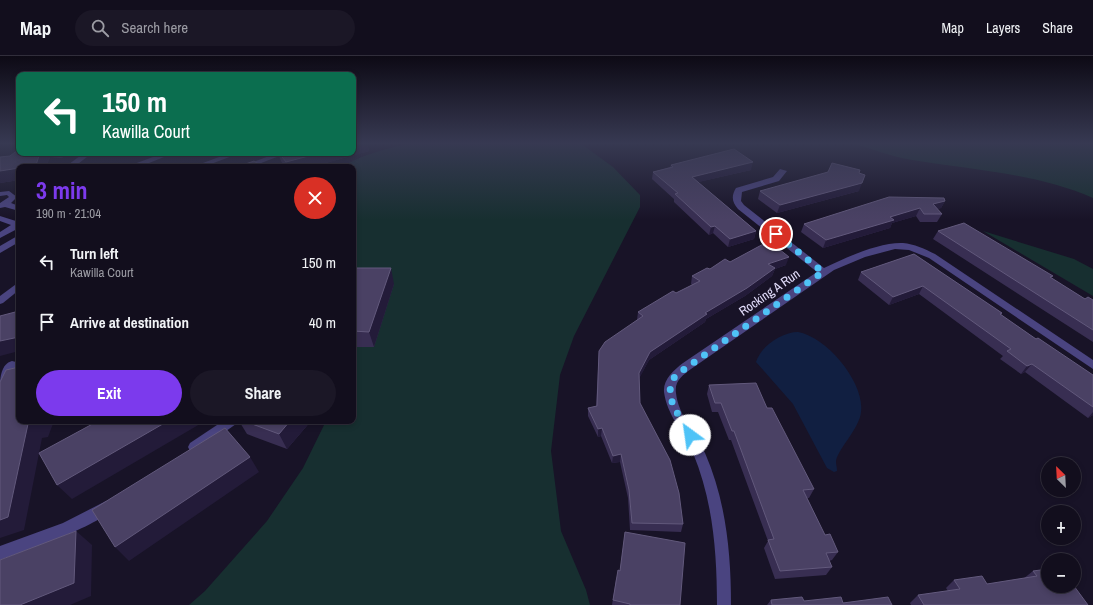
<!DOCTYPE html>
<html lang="en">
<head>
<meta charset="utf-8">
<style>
	:root { --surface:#120e1d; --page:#1b1726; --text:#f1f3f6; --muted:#9c9ca4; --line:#312e3b; --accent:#7c3aed }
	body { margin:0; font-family:"Archivo Narrow",sans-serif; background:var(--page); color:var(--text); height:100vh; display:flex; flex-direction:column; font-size:15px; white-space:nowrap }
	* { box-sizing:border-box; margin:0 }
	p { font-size:13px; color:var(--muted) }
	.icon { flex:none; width:22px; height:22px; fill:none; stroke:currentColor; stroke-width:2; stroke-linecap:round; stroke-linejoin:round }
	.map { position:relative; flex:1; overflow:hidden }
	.details { position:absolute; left:16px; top:108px; width:340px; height:260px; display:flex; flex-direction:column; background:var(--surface); border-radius:8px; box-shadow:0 2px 6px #0003,0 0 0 1px var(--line) }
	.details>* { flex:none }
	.banner { position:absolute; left:16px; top:16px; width:340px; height:84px; border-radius:8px; box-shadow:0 2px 6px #0003,0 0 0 1px var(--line); background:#0b6e4f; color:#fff; overflow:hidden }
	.needle { width:26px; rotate:336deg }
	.tools { position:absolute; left:1041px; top:401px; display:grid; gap:8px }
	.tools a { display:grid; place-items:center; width:40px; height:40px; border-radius:50%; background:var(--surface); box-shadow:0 2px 6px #0003,0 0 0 1px var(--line); font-size:20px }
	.pin { position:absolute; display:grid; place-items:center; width:34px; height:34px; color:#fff; margin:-17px; border:2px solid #fff; border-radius:50%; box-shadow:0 1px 4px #0007 }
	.me { position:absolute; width:44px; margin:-22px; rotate:329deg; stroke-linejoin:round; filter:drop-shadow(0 0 3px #0008) }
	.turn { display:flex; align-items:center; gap:14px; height:84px; padding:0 20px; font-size:18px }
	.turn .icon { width:52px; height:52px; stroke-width:2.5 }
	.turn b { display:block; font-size:28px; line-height:34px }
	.round { display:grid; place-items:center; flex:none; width:42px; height:42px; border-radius:21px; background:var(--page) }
	.head { display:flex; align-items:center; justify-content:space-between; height:68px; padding:0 20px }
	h1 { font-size:24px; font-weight:700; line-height:30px; color:var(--accent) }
	.cta { display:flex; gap:8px; margin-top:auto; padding:8px 20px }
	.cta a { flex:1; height:46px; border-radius:24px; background:var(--accent); color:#fff; font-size:16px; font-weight:700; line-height:46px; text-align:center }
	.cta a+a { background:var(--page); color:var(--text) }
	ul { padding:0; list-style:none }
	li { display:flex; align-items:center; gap:12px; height:60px; padding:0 20px }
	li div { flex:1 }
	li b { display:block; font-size:15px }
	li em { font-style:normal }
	header { display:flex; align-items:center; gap:24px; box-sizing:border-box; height:56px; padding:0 20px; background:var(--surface); border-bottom:1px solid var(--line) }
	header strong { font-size:19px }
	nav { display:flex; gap:22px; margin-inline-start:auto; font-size:14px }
	.search { width:280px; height:36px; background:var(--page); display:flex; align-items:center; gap:10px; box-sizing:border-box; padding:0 14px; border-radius:22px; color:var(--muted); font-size:15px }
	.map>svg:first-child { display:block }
</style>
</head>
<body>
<header>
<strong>Map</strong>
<div class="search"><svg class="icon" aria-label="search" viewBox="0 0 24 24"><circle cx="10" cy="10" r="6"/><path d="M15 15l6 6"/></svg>Search here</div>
<nav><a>Map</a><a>Layers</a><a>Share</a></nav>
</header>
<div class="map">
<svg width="1093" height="549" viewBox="0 0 1093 549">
	<rect width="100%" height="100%" fill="#181327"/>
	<g fill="#172f30">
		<path d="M 410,87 L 580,87 L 613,111 L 640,139 L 640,151 L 574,280 L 560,319 L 551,395 L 561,475 L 586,534 L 590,549 L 189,549 L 205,535 L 267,465 L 303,412 L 326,365 L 353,365 L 353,300 L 358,271 L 353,255 L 353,111 L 342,111 C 363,98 386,93 410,87 Z"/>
		<path d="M 850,87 L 1093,87 L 1093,142 C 1036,117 972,114 912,104 C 891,101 871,92 850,87 Z"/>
		<path d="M 983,175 L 1074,203 L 1093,213 L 1093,240 Z"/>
	</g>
	<path fill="#111f41" d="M 798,276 C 827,281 865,327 861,356 C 860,372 836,395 836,406 C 836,409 837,411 837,415 L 834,416 L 827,412 L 793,348 L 756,306 C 761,290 782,276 798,276 Z"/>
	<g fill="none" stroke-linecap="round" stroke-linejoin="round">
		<g fill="#4a4480" fill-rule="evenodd">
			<path d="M 84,97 L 92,97 L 74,111 L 65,111 Z"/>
			<path d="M 164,97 L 174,97 L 139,111 L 108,111 L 112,109 L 134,108 Z"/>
			<path d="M 230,97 L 240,97 L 203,111 L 192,111 Z"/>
			<path d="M 277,97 L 287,97 L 251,111 L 240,111 Z"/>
			<path d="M 780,113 L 787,115 L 779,125 L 742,136 L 741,145 L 744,149 L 824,212 C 845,202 879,186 903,187 C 914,188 925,193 935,198 L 1093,304 L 1093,313 L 929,202 L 909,194 L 895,193 L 865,201 L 834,214 L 691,313 C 683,319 674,325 676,337 C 678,359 696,377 705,397 C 726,445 731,497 731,549 L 717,549 C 717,497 713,445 693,397 C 684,377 667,359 664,336 C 663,323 674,314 683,307 L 817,216 L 738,153 C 732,146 731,140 736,132 L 773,121 Z"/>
			<path d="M 9,135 L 17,141 L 11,147 L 19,150 L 19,155 L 5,151 L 0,152 L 0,147 L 9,141 L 7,139 L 0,140 L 0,136 Z"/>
			<path d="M 0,160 L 19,166 L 19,172 L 0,182 L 0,176 L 11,169 L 0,165 Z"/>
			<path d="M 19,179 L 19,186 L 0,197 L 0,190 Z"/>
			<path d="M 19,226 L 19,234 L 3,247 L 0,248 L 0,240 Z"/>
			<path d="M 12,305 L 16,306 L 17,309 L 4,330 L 0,331 C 0,322 1,308 12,305 Z"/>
			<path d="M 223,365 L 238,365 L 236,368 L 198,395 L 194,396 L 190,395 L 188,391 L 190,387 Z"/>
			<path d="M 106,445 L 111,447 L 113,451 C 104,469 21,496 0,504 L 0,490 L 63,467 Z"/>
		</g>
	</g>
	<g fill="#382e52">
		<path d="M 353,87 L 367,87 L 369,95 L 311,111 L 285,111 L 281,105 L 278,97 L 353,97 Z"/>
		<path d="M 19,97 L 69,97 L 62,102 L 50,101 L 46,111 L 19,111 L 19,124 L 0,127 L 0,101 L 10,100 Z"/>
		<path d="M 671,109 L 751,114 L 698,126 L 756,175 L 754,183 L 728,191 L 713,177 L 709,179 L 674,146 L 674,143 L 652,123 L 653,116 L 670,111 Z"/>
		<path d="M 859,117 L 859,135 L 777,157 L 758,143 L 760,135 Z"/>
		<path d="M 945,145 L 941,152 L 937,153 L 942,158 L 937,166 L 920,166 L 916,160 L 892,167 L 890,172 L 823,192 L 801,176 L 804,168 Z"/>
		<path d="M 938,175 L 1053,220 L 1051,222 L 1085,243 L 1093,244 L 1093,286 L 933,183 Z"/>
		<path d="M 914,198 L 1002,257 L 1001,259 L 1036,283 L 1093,319 L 1093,359 L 1088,362 L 1025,316 L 1021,318 L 1000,303 L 1003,300 L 919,238 L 889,249 L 858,224 L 861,216 Z"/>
		<path d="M 730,206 L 786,209 L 775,213 L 772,220 L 745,240 L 706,263 L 705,266 L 649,304 L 639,322 L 640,347 L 683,468 L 681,476 L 630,474 L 628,442 L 620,406 L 612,407 L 601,380 L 598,381 L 588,360 L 588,352 L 596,350 L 599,295 L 637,264 L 638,256 L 692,229 L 691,228 L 692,220 L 710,213 Z"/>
		<path d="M 353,212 L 394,228 L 374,291 L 353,291 Z"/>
		<path d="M 709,329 L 767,352 L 814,433 L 809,442 L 807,442 L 825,479 L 838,496 L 832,504 L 829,505 L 832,511 L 826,519 L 775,523 L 764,492 L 768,485 L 731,384 L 729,384 L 718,356 L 712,356 L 707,338 Z"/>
		<path d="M 239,365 L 311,365 L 287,393 L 247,378 Z"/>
		<path d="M 625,476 L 680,549 L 612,549 L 616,523 L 620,515 Z"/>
		<path d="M 1033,515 L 1088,549 L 911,549 L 910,547 L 918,539 L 948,535 L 946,532 L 954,524 L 987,528 L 1023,523 Z"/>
		<path d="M 771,544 L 804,545 L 892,549 L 767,549 Z"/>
	</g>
	<g fill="#231b39">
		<path d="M 356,87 L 367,87 L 369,95 L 311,111 L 287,111 L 286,106 L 320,97 L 353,97 L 353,88 Z"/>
		<path d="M 40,97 L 47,97 L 50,101 L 46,111 L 24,111 Z"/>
		<path d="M 59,97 L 69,97 L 62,102 Z"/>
		<path d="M 753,106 L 751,114 L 690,128 L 692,121 Z"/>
		<path d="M 19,112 L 19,124 L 0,127 L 0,115 Z"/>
		<path d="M 862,127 L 859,135 L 777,157 L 780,149 Z"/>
		<path d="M 945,145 L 941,152 L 929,156 L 933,148 Z"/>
		<path d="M 920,152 L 916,160 L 892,167 L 890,172 L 823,192 L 826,184 L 890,161 Z"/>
		<path d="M 715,170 L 713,177 L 709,179 L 711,171 Z"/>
		<path d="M 756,175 L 754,183 L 728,191 L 730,183 Z"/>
		<path d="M 789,201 L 786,209 L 775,213 L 772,220 L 745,240 L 706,263 L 705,266 L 649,304 L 638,325 L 639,317 L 650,296 L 705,257 L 768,208 Z"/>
		<path d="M 391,212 L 394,228 L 374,291 L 369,276 Z"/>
		<path d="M 923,230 L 919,238 L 889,249 L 893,241 Z"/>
		<path d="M 19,281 L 19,295 L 0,300 L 0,285 Z"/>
		<path d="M 353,298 L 357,311 L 353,315 Z"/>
		<path d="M 1032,308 L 1025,316 L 1021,318 L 1027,310 Z"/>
		<path d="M 1093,356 L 1093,359 L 1088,362 Z"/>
		<path d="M 36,365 L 54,365 L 48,381 L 42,382 L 24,474 L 0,482 L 0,464 L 28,368 Z"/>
		<path d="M 168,365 L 199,365 L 200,368 L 72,443 L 57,429 Z"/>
		<path d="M 290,365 L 311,365 L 287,393 L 279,378 Z"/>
		<path d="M 602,372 L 601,380 L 598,381 L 598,373 Z"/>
		<path d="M 621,398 L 620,406 L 612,407 L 613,400 Z"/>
		<path d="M 250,401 L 259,416 L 129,505 L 115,491 Z"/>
		<path d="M 76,475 L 92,489 L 91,540 L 70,549 L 20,549 Z"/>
	</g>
	<g fill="#4a4164" stroke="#62597c">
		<path d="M 19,93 L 19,97 L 40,97 L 36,109 L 24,111 L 19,111 L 19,112 L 0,115 L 0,101 L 10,100 Z"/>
		<path d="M 734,93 L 753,106 L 692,121 L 756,175 L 730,183 L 715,170 L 711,171 L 675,138 L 678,137 L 653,116 L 673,111 L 671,109 Z"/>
		<path d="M 279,97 L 320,97 L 286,106 Z"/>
		<path d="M 254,105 L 263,111 L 237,111 Z"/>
		<path d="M 832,107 L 860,114 L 859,117 L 865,119 L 862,127 L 780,149 L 760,135 L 828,116 Z"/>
		<path d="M 889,141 L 944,142 L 945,145 L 933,148 L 942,158 L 924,158 L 920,152 L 890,161 L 894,164 L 826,184 L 804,168 Z"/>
		<path d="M 964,167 L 1053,220 L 1050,221 L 1085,243 L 1088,241 L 1093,244 L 1093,274 L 938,175 Z"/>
		<path d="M 769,185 L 789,201 L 768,208 L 775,212 L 747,232 L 705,257 L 707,258 L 650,296 L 639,317 L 640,347 L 670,404 L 679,437 L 683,468 L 632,467 L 629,434 L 621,398 L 613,400 L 602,372 L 598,373 L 588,352 L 597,350 L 599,295 L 605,286 L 643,260 L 638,256 L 673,235 L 676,237 L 700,225 L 692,220 L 707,212 L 710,213 L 725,203 L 730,206 Z"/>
		<path d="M 914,198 L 1002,257 L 1000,258 L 1036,283 L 1038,282 L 1093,319 L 1093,351 L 1032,308 L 1027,310 L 1007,295 L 1011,293 L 923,230 L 893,241 L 861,216 Z"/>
		<path d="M 353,212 L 391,212 L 369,276 L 353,275 Z"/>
		<path d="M 19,255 L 19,281 L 0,285 L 0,260 Z"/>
		<path d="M 19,311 L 19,365 L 36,365 L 35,367 L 28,368 L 8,461 L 0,464 L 0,326 L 6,314 Z"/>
		<path d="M 756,327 L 767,352 L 772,352 L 814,433 L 803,434 L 825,479 L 830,478 L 838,496 L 826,497 L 832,511 L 780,515 L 768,484 L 774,483 L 734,375 L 732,375 L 721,347 L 715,347 L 709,329 Z"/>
		<path d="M 98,365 L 168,365 L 57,429 L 39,397 Z"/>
		<path d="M 244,365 L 290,365 L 279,378 Z"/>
		<path d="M 225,372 L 250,401 L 115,491 L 92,454 Z"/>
		<path d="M 76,475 L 74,527 L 20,549 L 0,549 L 0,504 Z"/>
		<path d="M 625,476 L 685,487 L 680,549 L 630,549 L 630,548 L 613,544 L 618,514 L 620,515 Z"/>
		<path d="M 1048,513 L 1048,530 L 1074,530 L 1088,549 L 924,549 L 918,539 L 960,533 L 954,524 L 982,520 L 987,528 L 1037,520 L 1033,515 Z"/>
		<path d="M 802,541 L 804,545 L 841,541 L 843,547 L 888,541 L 892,549 L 772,549 L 771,544 Z"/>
	</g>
	<linearGradient id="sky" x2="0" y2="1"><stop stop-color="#0d0a15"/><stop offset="0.53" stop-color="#373952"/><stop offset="1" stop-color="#373952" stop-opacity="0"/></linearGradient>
	<rect width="1093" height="164" fill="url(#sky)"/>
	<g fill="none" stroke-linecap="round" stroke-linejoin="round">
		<path stroke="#4fc3f7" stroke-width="7" stroke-dasharray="0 12.6" d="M 690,379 C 681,360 660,340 676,319 L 823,216 L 776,178"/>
	</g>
	<g text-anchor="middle" stroke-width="4" stroke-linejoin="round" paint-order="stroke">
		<g font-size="13" fill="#e2ddfb" stroke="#181327">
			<text transform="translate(769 236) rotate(-35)" y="5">Rocking A Run</text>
		</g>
	</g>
</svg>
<div class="tools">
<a><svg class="needle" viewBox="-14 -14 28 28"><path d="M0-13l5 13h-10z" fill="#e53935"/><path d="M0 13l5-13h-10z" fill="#9c9ca4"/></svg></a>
<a>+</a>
<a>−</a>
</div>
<div class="pin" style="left:776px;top:178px;background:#d93025"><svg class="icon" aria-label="arrive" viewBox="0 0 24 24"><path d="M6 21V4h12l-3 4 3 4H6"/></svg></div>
<svg class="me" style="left:690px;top:379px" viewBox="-20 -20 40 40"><circle r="19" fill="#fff"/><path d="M0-13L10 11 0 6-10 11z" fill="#4fc3f7"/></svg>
<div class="banner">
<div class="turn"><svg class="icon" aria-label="left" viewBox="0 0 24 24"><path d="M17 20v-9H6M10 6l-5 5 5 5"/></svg><div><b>150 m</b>Kawilla Court</div></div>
</div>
<section class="details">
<div class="head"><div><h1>3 min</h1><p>190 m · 21:04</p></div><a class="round" style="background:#d93025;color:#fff"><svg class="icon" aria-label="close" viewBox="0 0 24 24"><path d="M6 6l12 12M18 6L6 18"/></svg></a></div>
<ul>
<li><svg class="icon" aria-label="left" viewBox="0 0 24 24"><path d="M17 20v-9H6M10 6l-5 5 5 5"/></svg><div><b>Turn left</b><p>Kawilla Court</p></div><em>150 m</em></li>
<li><svg class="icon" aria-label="arrive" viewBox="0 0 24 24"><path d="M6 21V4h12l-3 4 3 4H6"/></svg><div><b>Arrive at destination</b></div><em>40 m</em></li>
</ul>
<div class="cta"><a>Exit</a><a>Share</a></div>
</section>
</div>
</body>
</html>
